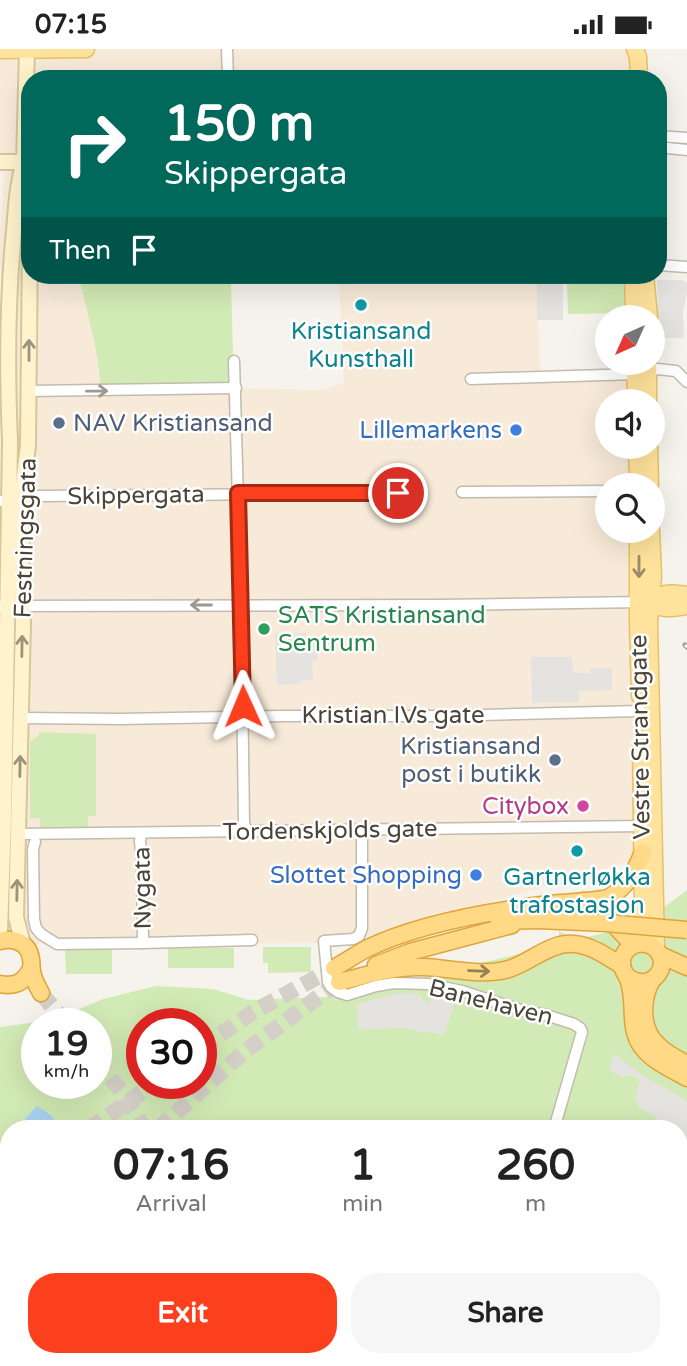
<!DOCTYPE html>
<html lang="en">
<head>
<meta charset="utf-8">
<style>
	:root { --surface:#fff; --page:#f6f6f6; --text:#222; --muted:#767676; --accent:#fc3f1d }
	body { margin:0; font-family:"Varela Round",sans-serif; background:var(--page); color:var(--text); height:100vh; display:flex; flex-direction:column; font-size:26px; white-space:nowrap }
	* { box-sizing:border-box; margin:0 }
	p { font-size:23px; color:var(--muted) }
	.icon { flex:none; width:38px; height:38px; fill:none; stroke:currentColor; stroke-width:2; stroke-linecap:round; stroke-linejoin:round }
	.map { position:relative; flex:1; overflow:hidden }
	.details { position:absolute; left:0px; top:1071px; width:688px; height:247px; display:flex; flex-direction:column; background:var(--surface); border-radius:28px 28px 0 0; box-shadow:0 7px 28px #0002 }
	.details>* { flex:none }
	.banner { position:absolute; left:21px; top:21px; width:646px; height:214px; border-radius:28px; box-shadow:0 7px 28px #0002; background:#00695c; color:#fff; overflow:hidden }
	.needle { width:46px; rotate:225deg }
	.tools { position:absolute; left:595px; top:256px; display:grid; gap:14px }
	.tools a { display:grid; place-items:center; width:70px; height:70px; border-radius:50%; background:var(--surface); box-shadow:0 7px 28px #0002; font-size:35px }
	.speed { position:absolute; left:21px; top:959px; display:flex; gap:14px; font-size:35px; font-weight:700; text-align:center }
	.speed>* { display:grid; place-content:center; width:91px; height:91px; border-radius:50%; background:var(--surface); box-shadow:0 7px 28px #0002; line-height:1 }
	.speed small { font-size:18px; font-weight:400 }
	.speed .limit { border:10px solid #d22; background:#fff; color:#111 }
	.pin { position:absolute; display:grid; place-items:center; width:60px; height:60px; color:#fff; margin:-30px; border:4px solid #fff; border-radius:50%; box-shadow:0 2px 7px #0007 }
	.me { position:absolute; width:77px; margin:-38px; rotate:359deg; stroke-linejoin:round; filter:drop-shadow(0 0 5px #0008) }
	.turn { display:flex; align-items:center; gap:24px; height:147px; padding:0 28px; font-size:32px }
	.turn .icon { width:91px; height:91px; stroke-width:2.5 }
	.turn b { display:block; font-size:49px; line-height:60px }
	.then { display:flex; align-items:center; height:66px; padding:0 28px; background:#0003; gap:14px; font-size:26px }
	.eta { display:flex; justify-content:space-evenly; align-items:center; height:119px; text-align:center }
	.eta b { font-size:42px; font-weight:700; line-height:49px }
	.button { display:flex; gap:14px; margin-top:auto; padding:14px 28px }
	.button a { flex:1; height:80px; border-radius:28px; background:var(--accent); color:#fff; font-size:28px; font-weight:700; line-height:80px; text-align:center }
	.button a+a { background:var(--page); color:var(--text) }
	.status { display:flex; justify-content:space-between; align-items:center; height:49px; padding:0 35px; background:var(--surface); direction:ltr }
	.status svg { height:19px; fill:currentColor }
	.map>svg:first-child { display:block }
</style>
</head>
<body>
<div class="status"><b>07:15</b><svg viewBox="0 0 49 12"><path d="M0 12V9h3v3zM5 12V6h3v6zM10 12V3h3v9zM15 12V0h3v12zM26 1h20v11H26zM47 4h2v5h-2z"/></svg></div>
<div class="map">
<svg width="687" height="1317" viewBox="0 0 687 1317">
	<rect width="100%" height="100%" fill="#f6f3ec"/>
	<path fill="#f7ead8" d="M 0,0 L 630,0 L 631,30 L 30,30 L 30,226 L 90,226 L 96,308 L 101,337 L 323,341 L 344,333 L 339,226 L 635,226 L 538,228 L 537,236 L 540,326 L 633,329 L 633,352 L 607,352 L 607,397 L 634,397 L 635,436 L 607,436 L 607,481 L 635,481 L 636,627 L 643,740 L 641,776 L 631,812 L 352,894 L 0,895 L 0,564 L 33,564 L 0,215 L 0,183 L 6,106 L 0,105 Z"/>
	<g fill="#d2eab5" fill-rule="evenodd">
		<path d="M 567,228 L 620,228 L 624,233 L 625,264 L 568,265 Z"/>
		<path d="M 90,230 L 231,232 L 234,340 L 101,337 L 95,296 L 81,235 L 90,235 Z"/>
		<path d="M 39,683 L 96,685 L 96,767 L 88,767 L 88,780 L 40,780 L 40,769 L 30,770 L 30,693 L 39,686 Z"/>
		<path d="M 687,841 L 687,1317 L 0,1317 L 0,978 L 53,971 L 103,950 L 156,937 L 213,940 L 249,951 L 348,947 L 559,895 L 559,882 L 575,891 L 642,875 ZM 37,975 L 96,975 L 96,1034 L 37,1034 ZM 142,975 L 201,975 L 201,1034 L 142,1034 ZM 9,1080 L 679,1080 L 679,1309 L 9,1309 Z"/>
		<path d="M 263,898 L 311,898 L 311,923 L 268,924 L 268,914 L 263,914 Z"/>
		<rect x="168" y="899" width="66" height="20"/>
		<path d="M 65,900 L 112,900 L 112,925 L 66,925 Z"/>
	</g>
	<g fill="#e5e3e0">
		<path d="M 657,231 L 682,231 L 687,233 L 687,244 L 683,262 L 684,289 L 658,289 Z"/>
		<rect x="537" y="233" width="26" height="38"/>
		<path d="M 306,584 L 306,590 L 317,590 L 318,611 L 312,612 L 313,631 L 301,632 L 301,635 L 277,636 L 275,585 Z"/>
		<path d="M 531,608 L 572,608 L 573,624 L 590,624 L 590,619 L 612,619 L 612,641 L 579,642 L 579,653 L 532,654 Z"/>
		<path d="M 407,944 L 422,946 L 422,952 L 429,954 L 432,945 L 455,953 L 444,986 L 429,982 L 427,985 L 407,979 L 358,980 L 357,955 L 393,945 Z"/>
		<path d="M 613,1004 L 641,1025 L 687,1052 L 687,1092 L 679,1088 L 679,1080 L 661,1079 L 654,1066 L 639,1059 L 635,1048 L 640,1032 L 632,1025 L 623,1028 L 609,1021 Z"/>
	</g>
	<g fill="#a9d4f2">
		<path d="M 37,1057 L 51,1066 L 59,1080 L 16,1080 Z"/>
		<path d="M 77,1309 L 261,1309 L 263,1317 L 80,1317 Z"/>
	</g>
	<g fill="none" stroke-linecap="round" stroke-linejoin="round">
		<g stroke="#d4d0c8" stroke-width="16" stroke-dasharray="16 8" stroke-linecap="butt">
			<path d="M 41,944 L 67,975"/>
			<path d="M 201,999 L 253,963 L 334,919"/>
			<path d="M 96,1010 L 122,1043 L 145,1080"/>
			<path d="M 89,1080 L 155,1034"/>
			<path d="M 158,1080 L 245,1002 L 339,933"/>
			<path d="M 0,1135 L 9,1130"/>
			<path d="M 0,1183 L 9,1179"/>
			<path d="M 0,1200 L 9,1203"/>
		</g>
		<defs>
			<g id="minor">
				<path d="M 227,0 L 228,30"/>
				<path d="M 658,87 L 687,89"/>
				<path d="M 658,98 L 687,101"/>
				<path d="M 658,216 L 687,218"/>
				<path d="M 234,312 L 241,556 L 244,774 L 247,783"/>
				<path d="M 471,330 L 636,325 L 657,320 L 676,322 L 687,333"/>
				<path d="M 29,342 L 236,339"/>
				<path d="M 462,443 L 607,442"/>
				<path d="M 0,452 L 39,447 L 398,444"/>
				<path d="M 0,557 L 441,556 L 643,553"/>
				<path d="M 21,669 L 120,670 L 284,667 L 444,667 L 640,662"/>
				<path d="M 362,781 L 362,879 L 359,887 L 353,890 L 324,892 L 328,933 L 331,938 L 338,943 L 347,946 L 376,937 L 394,934 L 427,935 L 462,942 L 530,964 L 543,965 L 574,975 L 580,979 L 582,983 L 554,1080"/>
				<path d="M 141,784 L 140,793 L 142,813 L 143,894"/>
				<path d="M 18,785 L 642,777"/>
				<path d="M 35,793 L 33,800 L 34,870 L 36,879 L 41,885 L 57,895 L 143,894 L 252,891"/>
			</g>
			<g id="secondary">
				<path d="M 0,113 L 30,113"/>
				<path d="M 0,881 L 4,769 L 10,392 C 7,322 7,252 14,182 C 16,159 17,135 24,113 L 27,1"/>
				<path d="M 23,895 L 16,868 L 23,574 L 21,539 L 23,434 L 28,397 L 30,193"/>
			</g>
			<g id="primary">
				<path d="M 635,0 L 638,8 L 639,30"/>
				<path d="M 0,1 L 86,0"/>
				<path d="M 633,226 L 634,268"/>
				<path d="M 645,226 L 649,268"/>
				<path d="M 635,313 L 636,352"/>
				<path d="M 648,313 L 648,352"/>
				<path d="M 637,397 L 638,436"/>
				<path d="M 649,397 L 650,436"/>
				<path d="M 638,481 L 638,574 L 640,647"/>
				<path d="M 651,481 L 653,528 L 649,574 L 656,900"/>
				<path d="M 651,553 C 664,542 671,544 687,546"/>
				<path d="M 651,553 C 662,562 673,559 687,557"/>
				<path d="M 638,895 L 641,884 L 643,858 L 641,697"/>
			</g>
			<g id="trunk">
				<path d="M 583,852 L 602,863 L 633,896"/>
				<path d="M 499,872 L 538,871"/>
				<path d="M 0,892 C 14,888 29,894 31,910 C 32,914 31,918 32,922 C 33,930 37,937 41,944"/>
				<path d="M 660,906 L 687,918"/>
				<path d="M 376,916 L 410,903 L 512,876"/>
				<path d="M 334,919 C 345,913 355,906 366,900 C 417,875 492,862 549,855 C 568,853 588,853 608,849 C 627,838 635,823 643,803"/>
				<path d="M 628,928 C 652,946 675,913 653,898 C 639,889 621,899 622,915 C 622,921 626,925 628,930 C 637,953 627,978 642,998 C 652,1012 673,1021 687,1029"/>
				<path d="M 652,931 C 641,951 640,981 659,997 C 667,1005 677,1010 687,1015"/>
				<path d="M 339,933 C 367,926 395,917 423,918 C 452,919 481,928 509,920 C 531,913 550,893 574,895 C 591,896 608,908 622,917"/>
				<path d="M 0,935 C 15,938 25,933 31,919"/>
			</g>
		</defs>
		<use href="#minor" stroke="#c2bbae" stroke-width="13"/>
		<use href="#secondary" stroke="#d6c79b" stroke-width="18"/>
		<use href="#primary" stroke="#e6c16a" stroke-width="19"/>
		<use href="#trunk" stroke="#e0a43c" stroke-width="19"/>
		<use href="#minor" stroke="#fff" stroke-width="10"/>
		<use href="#secondary" stroke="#fff3cd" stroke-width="14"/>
		<use href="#primary" stroke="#ffe39c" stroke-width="16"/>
		<use href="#trunk" stroke="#ffd985" stroke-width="16"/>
		<defs>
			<path id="rail" d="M 685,596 L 687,598"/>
		</defs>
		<use href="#rail" stroke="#9a9a9a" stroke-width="5"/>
		<use href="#rail" stroke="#fff" stroke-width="2.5" stroke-dasharray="8" stroke-linecap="butt"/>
		<defs>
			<path id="trunk-bridge" d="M 538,871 L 606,874 L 687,881"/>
		</defs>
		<use href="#trunk-bridge" stroke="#e0a43c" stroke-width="19" stroke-linecap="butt"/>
		<use href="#trunk-bridge" stroke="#ffd985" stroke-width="16"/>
	</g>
	<defs><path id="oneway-shaft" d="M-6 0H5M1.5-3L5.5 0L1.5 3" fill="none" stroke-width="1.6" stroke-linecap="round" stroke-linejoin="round" transform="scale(1.75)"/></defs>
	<g stroke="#9c937c">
		<use href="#oneway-shaft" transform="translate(29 301) rotate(-90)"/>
		<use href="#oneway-shaft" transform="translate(22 597) rotate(-89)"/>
		<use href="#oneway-shaft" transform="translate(20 717) rotate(-89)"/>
		<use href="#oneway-shaft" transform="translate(17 841) rotate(-89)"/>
	</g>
	<g stroke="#9c9892">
		<use href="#oneway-shaft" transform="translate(97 342) rotate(-1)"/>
		<use href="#oneway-shaft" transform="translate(201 556) rotate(180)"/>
	</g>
	<use stroke="#9c8c66" href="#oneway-shaft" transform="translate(639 518) rotate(90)"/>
	<use stroke="#938057" href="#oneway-shaft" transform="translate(479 922) rotate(2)"/>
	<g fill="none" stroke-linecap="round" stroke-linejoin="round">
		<defs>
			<path id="route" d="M 243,657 L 238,444 L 398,444"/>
		</defs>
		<use href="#route" stroke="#a42913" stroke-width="18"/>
		<use href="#route" stroke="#fc3f1d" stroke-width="12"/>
	</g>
	<g fill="#0f9aa8" stroke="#fff" stroke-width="2.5">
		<circle cx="361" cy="256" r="7"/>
		<circle cx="577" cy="802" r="7"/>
	</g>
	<g fill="#5c6f8a" stroke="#fff" stroke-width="2.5">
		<circle cx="59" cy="374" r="7"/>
		<circle cx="555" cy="711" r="7"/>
	</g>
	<g fill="#3f7fe0" stroke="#fff" stroke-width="2.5">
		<circle cx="516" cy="381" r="7"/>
		<circle cx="476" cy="826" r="7"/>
	</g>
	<circle fill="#2e9e5b" stroke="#fff" stroke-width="2.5" cx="264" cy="580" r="7"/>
	<circle fill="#d1479c" stroke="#fff" stroke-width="2.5" cx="583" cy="757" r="7"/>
	<g text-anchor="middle" stroke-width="5" stroke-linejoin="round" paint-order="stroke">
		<g font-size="24" fill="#0d838f" stroke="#fff">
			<text x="361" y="290">Kristiansand<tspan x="361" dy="28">Kunsthall</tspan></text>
			<text x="577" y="836">Gartnerløkka<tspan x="577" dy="28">trafostasjon</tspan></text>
		</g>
		<g font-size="24" fill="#4e5e75" stroke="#fff" text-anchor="start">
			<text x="73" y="382">NAV Kristiansand</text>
			<text x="541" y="705" text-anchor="end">Kristiansand<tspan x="541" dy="28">post i butikk</tspan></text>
		</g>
		<g font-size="24" fill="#366cbe" stroke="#fff" text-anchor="end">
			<text x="502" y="389">Lillemarkens</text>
			<text x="462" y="834">Slottet Shopping</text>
		</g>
		<g font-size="24" fill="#4b4439" stroke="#fff">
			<text transform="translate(136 446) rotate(-1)" y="8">Skippergata</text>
			<text transform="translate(25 489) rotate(-88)" y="8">Festningsgata</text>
			<text x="393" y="674">Kristian IVs gate</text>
			<text transform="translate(640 688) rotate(-91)" y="8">Vestre Strandgate</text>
			<text transform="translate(330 781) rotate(-1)" y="8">Tordenskjolds gate</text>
			<text transform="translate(142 839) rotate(-91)" y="8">Nygata</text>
			<text transform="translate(491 953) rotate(14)" y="8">Banehaven</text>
		</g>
		<g font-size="24" fill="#27864d" stroke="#fff" text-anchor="start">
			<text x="278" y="574">SATS Kristiansand<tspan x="278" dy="28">Sentrum</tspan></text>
		</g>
		<g font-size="24" fill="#b23c85" stroke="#fff" text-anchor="end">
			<text x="569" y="765">Citybox</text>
		</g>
	</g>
</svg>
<div class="tools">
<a><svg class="needle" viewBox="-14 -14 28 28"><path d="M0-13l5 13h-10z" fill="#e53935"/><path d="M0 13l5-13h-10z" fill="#767676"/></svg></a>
<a><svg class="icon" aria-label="sound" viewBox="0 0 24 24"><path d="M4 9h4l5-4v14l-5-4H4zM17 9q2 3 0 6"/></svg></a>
<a><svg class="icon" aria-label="search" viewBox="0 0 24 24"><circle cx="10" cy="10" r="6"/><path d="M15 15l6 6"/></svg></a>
</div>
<div class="speed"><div>19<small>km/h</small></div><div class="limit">30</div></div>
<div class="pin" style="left:398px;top:444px;background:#d93025"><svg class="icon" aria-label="arrive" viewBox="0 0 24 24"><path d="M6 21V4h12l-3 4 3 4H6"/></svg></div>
<svg class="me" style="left:243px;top:657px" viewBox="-20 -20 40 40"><path d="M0-17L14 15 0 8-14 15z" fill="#fc3f1d" stroke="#fff" stroke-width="4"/></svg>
<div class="banner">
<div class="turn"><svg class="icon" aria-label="right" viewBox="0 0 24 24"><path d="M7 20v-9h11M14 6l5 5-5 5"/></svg><div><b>150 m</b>Skippergata</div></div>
<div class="then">Then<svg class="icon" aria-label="arrive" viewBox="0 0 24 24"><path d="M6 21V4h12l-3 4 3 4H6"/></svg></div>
</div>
<section class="details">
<div class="eta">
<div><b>07:16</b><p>Arrival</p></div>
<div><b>1</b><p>min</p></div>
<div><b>260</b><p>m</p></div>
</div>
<div class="button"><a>Exit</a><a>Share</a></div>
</section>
</div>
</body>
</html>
